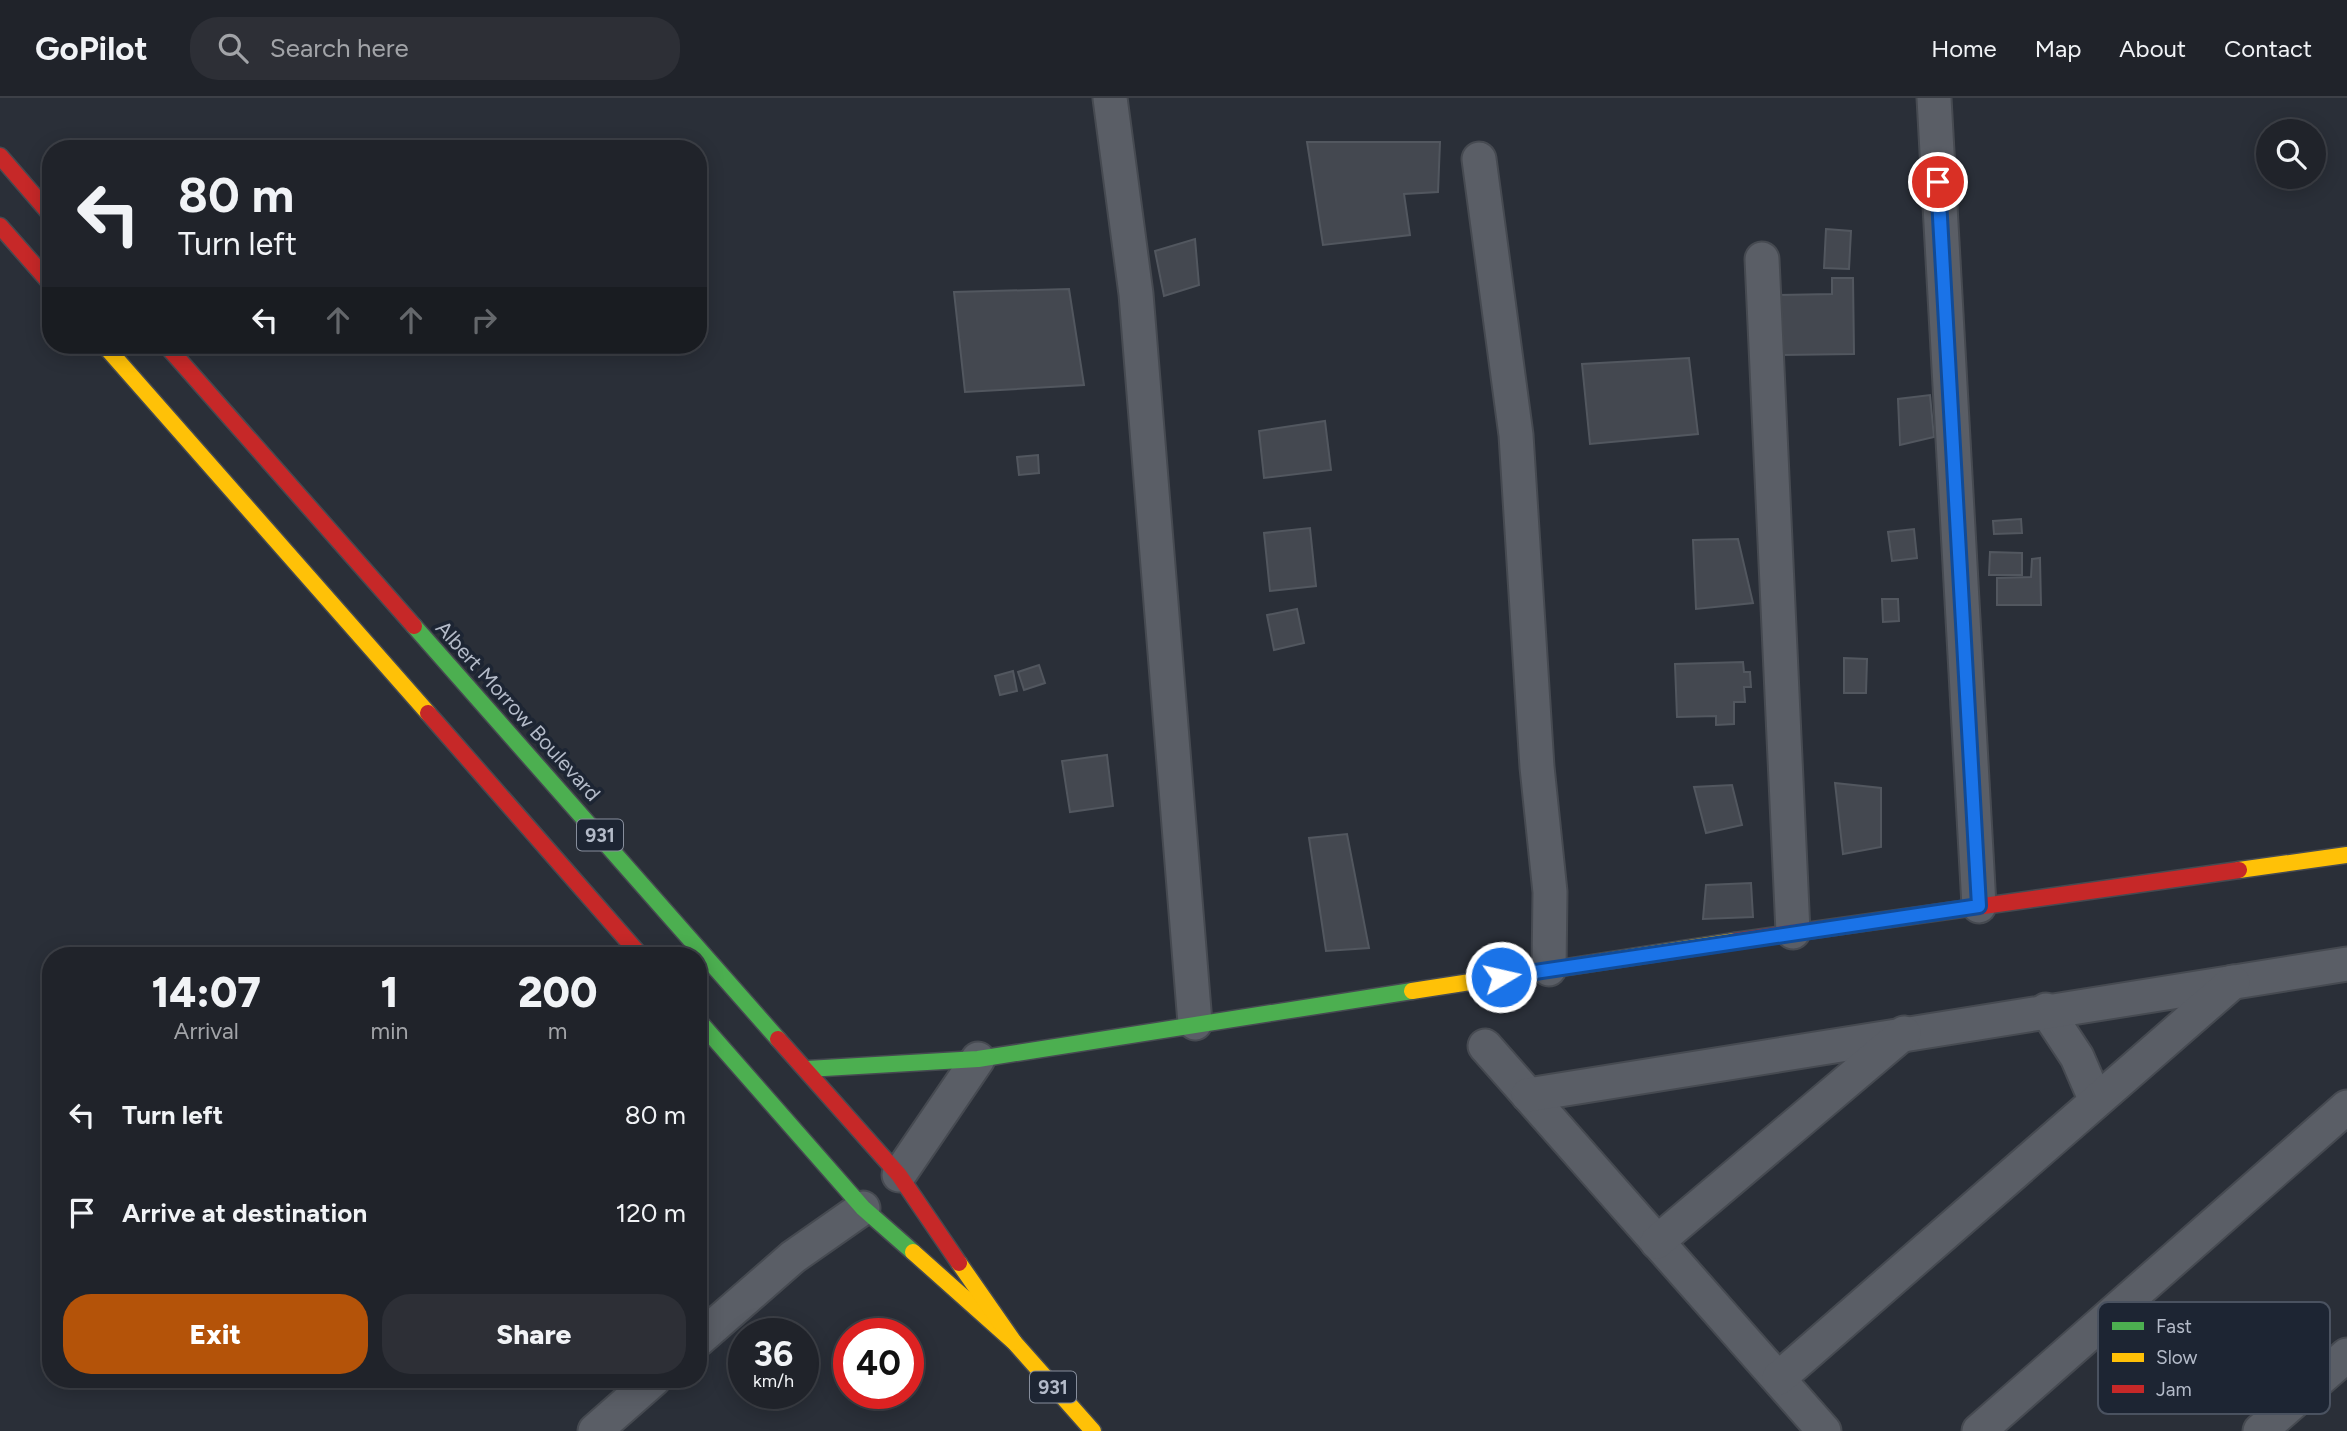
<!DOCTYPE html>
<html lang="en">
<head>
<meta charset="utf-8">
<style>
	:root { --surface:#20232a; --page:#2d2f36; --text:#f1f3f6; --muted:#a2a4a8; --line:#3d4047; --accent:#b45309 }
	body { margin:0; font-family:Figtree,sans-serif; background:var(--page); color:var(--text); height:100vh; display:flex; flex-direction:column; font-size:26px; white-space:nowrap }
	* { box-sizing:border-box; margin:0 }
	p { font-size:23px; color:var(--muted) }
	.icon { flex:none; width:38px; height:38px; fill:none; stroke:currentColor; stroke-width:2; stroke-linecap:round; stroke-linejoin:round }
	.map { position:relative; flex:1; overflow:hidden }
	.side { position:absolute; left:42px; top:849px; width:665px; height:441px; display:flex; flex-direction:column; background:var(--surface); border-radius:28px; box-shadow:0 4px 18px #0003,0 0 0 2px var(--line) }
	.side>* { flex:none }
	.top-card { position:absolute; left:42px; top:42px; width:665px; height:214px; border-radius:28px; box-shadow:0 4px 18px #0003,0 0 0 2px var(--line); background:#20232a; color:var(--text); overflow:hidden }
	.controls { position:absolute; left:2256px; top:21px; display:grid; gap:14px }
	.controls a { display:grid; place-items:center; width:70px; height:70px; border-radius:50%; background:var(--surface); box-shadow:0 4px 18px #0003,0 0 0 2px var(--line); font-size:35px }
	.speed { position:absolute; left:728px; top:1220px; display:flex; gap:14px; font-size:35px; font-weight:700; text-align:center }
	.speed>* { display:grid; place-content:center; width:91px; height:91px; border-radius:50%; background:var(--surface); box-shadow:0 4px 18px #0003,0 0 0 2px var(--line); line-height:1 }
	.speed small { font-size:18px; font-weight:400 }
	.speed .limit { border:10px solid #d22; background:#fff; color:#111 }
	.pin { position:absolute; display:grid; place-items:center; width:60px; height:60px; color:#fff; margin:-30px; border:4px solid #fff; border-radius:50%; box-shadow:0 2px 7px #0007 }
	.me { position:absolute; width:77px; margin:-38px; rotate:81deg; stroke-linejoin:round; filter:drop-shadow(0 0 5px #0008) }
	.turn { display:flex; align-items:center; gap:24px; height:147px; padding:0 21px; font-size:32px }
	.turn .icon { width:91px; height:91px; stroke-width:2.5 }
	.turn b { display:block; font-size:49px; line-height:60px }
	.lanes { display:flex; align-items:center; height:66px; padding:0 21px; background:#0003; justify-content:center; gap:35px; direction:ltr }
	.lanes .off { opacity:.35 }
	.eta { display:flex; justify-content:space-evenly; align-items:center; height:119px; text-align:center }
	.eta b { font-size:42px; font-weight:800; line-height:49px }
	.action { display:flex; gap:14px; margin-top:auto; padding:14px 21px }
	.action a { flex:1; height:80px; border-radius:28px; background:var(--accent); color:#fff; font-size:28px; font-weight:800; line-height:80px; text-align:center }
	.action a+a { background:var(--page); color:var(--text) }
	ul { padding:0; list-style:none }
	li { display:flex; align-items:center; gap:21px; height:98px; padding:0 21px }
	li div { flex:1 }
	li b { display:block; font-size:26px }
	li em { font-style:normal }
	header { display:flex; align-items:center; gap:42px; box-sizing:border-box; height:98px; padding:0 35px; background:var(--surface); border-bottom:2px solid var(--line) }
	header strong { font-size:33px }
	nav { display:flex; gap:38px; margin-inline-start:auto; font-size:24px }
	.search { width:490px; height:63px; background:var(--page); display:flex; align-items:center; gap:18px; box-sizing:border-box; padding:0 24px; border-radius:28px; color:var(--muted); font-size:26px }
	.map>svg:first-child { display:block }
</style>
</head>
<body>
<header>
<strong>GoPilot</strong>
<div class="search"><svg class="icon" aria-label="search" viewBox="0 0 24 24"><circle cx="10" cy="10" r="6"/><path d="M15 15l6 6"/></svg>Search here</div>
<nav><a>Home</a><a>Map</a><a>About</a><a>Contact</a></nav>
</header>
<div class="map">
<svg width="2347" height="1333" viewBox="0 0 2347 1333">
	<rect width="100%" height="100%" fill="#2a2f38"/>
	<g fill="#444850" stroke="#52575f" stroke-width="2">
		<path d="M 1307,44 L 1440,44 L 1438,94 L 1404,96 L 1410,137 L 1323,147 Z"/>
		<path d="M 1826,131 L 1851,133 L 1849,171 L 1824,170 Z"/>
		<path d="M 1195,141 L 1199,187 L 1164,198 L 1155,153 Z"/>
		<path d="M 1832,180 L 1853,180 L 1854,256 L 1781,257 L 1780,197 L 1832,196 Z"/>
		<path d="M 1069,191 L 1084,287 L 965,294 L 954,194 Z"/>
		<path d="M 1689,260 L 1698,336 L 1590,346 L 1582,266 Z"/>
		<path d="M 1930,297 L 1934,339 L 1900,347 L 1898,301 Z"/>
		<path d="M 1325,323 L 1331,372 L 1264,380 L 1259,333 Z"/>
		<path d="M 1038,357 L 1039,375 L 1019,377 L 1017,359 Z"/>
		<path d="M 2021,421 L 2022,435 L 1994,436 L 1993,423 Z"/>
		<path d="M 1310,430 L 1316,488 L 1270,493 L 1264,435 Z"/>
		<path d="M 1914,431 L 1917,460 L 1892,463 L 1888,434 Z"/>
		<path d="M 1738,441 L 1753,505 L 1696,511 L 1693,442 Z"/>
		<path d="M 1990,454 L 2022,455 L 2022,477 L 1989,477 Z"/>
		<path d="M 2040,460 L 2041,507 L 1997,507 L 1997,480 L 2031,479 L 2032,461 Z"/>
		<path d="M 1882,501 L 1898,501 L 1899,523 L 1883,524 Z"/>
		<path d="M 1297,511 L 1304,545 L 1274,552 L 1267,517 Z"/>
		<path d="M 1844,560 L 1867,561 L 1866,595 L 1844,595 Z"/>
		<path d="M 1743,564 L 1744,574 L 1750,574 L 1751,589 L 1744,589 L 1745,604 L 1734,604 L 1734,626 L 1716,627 L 1716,618 L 1677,619 L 1675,566 Z"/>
		<path d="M 1039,567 L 1045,585 L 1024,592 L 1018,574 Z"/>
		<path d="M 1013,573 L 1017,593 L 1000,597 L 995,578 Z"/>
		<path d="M 1107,657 L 1113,708 L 1070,714 L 1062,663 Z"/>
		<path d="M 1835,685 L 1881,690 L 1881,749 L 1843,756 Z"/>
		<path d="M 1732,687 L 1742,727 L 1706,735 L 1694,689 Z"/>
		<path d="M 1347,736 L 1369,850 L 1326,853 L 1309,740 Z"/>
		<path d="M 1751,785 L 1753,819 L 1703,821 L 1706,787 Z"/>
	</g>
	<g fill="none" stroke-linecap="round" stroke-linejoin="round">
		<defs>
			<g id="street">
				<path d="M 1110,0 L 1136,196 L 1195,925"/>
				<path d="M 1934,0 L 1979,808"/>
				<path d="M 1479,61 L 1516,337 L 1537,669 L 1550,794 L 1549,871"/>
				<path d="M 1762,161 L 1793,834"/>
				<path d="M 2046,912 L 2077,959 L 2096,1003"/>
				<path d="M 1485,948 L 1824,1333"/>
				<path d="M 1528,997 L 2347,866"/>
				<path d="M 899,1077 L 978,961"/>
				<path d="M 1657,1144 L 1904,935"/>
				<path d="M 698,1242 L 793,1159 L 863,1110"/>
				<path d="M 1779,1280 L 2233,884"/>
				<path d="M 595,1333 L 654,1281"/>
				<path d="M 1979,1333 L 2347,1009"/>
				<path d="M 2260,1333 L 2347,1257"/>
			</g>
			<g id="fast">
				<path d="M 414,528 L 778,941"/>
				<path d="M 698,922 L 863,1110 L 913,1154"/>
				<path d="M 807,971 L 978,961 L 1412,893"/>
			</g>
			<g id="slow">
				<path d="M 104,247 L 428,615"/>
				<path d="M 2239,772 L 2347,757"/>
				<path d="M 1412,893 L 1735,843"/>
				<path d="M 913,1154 L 1014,1244 L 1093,1333"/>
				<path d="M 959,1165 L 1014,1244"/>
			</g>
			<g id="jam">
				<path d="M 0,58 L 51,117"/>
				<path d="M 0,128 L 51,186"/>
				<path d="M 166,247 L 414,528"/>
				<path d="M 428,615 L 641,858"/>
				<path d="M 1735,843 L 2239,772"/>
				<path d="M 778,941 L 899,1077 L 959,1165"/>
			</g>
		</defs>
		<use href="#street" stroke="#464a51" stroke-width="37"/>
		<use href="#fast" stroke="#464a51" stroke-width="19"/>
		<use href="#slow" stroke="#464a51" stroke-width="19"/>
		<use href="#jam" stroke="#464a51" stroke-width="19"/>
		<use href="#street" stroke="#5a5e66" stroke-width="33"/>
		<use href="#fast" stroke="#4caf50" stroke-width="16"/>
		<use href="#slow" stroke="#ffc107" stroke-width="16"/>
		<use href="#jam" stroke="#c62828" stroke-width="16"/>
	</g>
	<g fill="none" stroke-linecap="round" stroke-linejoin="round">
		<defs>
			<path id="route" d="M 1501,879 L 1979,808 L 1938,84"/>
		</defs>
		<use href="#route" stroke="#114b97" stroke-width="18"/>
		<use href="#route" stroke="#1a73e8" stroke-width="12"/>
	</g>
	<g text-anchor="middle" stroke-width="7" stroke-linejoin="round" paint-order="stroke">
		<g fill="#1d2533" stroke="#878e9c" stroke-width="2">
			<rect x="577" y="721.5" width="46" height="31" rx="5"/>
			<rect x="1030" y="1273.5" width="46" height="31" rx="5"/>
		</g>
		<g font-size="19" font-weight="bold" fill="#b4bbc9">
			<text x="600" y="744">931</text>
			<text x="1053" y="1296">931</text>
		</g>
		<g font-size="21" fill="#b4bbc9" stroke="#1d2533">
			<text transform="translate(518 613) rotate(48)" y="7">Albert Morrow Boulevard</text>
		</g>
	</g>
	<rect x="2098" y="1204" width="232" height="112" rx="10" fill="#1d2533" stroke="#4a5260" stroke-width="2"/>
	<rect x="2112" y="1224" width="32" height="8" fill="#4caf50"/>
	<rect x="2112" y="1255" width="32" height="9" fill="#ffc107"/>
	<rect x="2112" y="1287" width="32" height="8" fill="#c62828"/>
	<g font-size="19" fill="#b4bbc9">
		<text x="2156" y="1235">Fast</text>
		<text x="2156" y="1266">Slow</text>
		<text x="2156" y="1298">Jam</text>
	</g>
</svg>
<div class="controls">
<a><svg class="icon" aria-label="search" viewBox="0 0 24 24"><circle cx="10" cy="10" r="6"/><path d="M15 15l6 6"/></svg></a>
</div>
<div class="speed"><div>36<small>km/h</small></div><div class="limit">40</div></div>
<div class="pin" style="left:1938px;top:84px;background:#d93025"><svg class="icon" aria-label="arrive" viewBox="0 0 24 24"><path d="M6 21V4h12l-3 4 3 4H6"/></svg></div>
<svg class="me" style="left:1501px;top:879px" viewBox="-20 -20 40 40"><circle r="17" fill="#1a73e8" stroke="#fff" stroke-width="3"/><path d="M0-11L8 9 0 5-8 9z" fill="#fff"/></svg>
<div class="top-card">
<div class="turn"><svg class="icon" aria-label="left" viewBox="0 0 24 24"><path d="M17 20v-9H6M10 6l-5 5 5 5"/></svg><div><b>80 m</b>Turn left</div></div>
<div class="lanes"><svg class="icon" aria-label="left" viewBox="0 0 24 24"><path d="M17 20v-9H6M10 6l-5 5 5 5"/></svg><svg class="icon off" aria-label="ahead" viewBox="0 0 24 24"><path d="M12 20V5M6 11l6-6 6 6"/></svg><svg class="icon off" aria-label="ahead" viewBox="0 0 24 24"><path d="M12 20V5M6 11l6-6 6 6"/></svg><svg class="icon off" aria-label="right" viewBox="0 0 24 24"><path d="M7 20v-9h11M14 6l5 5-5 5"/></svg></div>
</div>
<section class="side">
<div class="eta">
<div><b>14:07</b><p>Arrival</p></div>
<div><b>1</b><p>min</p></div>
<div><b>200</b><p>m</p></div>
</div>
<ul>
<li><svg class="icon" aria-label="left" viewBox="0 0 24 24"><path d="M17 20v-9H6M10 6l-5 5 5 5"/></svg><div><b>Turn left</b></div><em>80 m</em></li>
<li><svg class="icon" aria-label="arrive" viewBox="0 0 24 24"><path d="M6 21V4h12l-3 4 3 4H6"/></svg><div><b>Arrive at destination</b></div><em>120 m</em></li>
</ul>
<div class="action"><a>Exit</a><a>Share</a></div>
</section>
</div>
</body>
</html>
